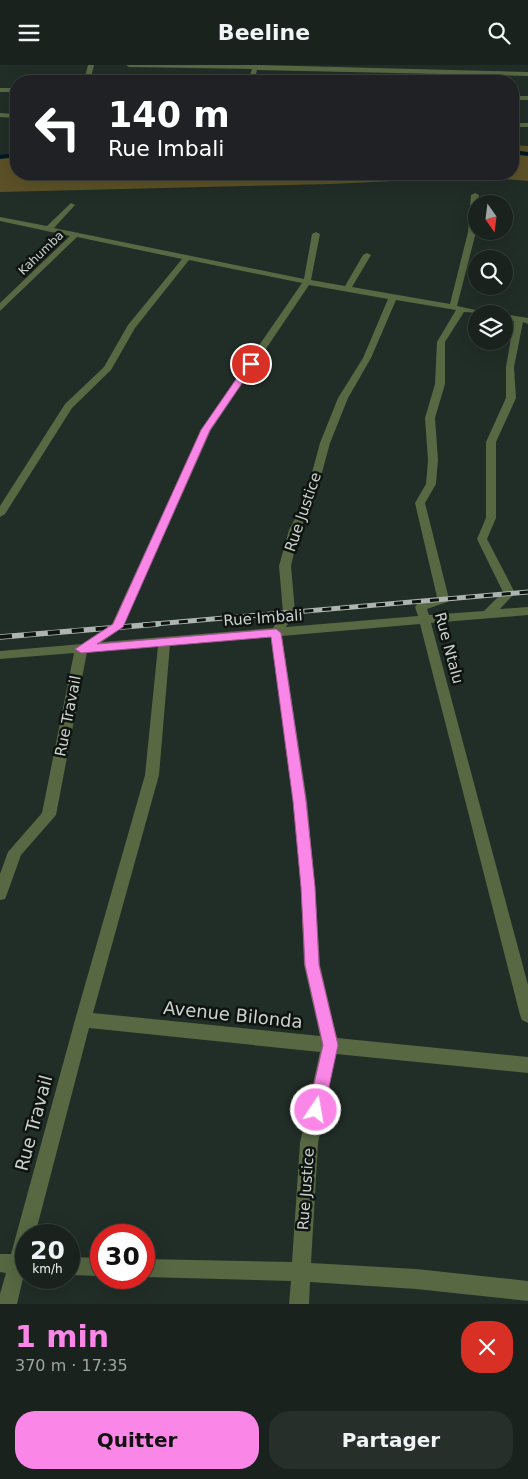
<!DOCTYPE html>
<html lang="fr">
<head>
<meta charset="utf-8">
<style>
	:root { --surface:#19221d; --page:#262f2a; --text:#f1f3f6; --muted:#9fa4a4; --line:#373f3b; --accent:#fa87e7 }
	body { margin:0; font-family:"DejaVu Sans",sans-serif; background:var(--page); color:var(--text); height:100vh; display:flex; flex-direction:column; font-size:19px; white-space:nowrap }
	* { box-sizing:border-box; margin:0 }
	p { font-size:16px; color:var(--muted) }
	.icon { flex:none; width:28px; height:28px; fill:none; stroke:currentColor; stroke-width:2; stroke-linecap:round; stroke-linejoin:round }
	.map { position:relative; height:1239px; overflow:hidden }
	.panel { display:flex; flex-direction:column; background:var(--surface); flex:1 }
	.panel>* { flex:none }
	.hud { position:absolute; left:10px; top:10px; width:509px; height:105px; border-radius:20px; box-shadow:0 5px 20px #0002,0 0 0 1px var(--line); background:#202124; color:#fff; overflow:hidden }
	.needle { width:32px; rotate:166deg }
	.fabs { position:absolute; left:468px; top:130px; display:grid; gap:10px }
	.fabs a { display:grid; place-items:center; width:45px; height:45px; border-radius:50%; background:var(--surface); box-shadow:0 5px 20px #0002,0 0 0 1px var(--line); font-size:25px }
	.speed { position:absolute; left:15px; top:1159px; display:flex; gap:10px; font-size:25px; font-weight:700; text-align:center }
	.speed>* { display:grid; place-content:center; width:65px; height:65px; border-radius:50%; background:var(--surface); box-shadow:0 5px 20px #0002,0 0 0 1px var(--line); line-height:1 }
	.speed small { font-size:12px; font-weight:400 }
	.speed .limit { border:8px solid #d22; background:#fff; color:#111 }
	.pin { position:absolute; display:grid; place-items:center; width:42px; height:42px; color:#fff; margin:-21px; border:2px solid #fff; border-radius:50%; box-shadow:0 1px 5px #0007 }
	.me { position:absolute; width:55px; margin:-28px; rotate:12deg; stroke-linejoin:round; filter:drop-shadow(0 0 4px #0008) }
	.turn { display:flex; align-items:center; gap:18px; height:105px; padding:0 15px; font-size:22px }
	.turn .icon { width:65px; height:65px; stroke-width:2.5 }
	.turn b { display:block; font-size:35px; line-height:42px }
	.round { display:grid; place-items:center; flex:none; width:52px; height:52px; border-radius:20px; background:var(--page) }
	.headline { display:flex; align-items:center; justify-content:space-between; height:85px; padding:0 15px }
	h1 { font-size:30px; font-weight:800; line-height:38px; color:var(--accent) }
	.cta { display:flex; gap:10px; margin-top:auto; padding:10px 15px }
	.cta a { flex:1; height:58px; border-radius:20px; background:var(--accent); color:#111; font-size:20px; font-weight:800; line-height:58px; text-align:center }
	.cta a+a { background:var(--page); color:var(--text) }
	header { display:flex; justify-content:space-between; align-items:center; height:65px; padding:0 15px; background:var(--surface); font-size:22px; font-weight:800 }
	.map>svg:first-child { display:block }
</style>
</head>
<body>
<header><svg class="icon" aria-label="menu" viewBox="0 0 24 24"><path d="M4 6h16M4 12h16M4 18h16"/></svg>Beeline<svg class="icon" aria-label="search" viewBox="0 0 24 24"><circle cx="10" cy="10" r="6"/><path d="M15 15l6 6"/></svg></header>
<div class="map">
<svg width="528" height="1239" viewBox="0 0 528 1239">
	<rect width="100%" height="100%" fill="#212d27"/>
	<path fill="#5c5127" d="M 513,80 L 528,81 L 528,116 L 479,112 L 331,119 L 0,127 L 0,93 L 16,92 L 16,109 L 512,109 Z"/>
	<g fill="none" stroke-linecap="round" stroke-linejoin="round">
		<g stroke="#001926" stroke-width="4">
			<path d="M 512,87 L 528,89"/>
			<path d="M 0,92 L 16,90"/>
		</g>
		<g fill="#576843" fill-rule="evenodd">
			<path d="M 88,0 L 94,0 L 90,16 L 84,16 Z"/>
			<path d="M 126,0 L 259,0 L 528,7 L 528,11 L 257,5 L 254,16 L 248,16 L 252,4 L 129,2 Z"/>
			<rect x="0" y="23" width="16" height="4"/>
			<rect x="512" y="31" width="16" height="4"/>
			<path d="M 0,48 L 16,49 L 16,53 L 0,52 Z"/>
			<rect x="512" y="58" width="16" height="4"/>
			<path d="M 475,128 L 479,130 L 478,139 L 476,139 L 476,167 L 457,241 L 495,249 L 464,247 L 445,277 L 445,319 L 435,353 L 438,395 L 436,419 L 425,438 L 449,534 L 447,537 L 427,544 L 429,550 L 484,546 L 503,527 L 477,474 L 486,453 L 486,377 L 506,333 L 506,302 L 514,256 L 504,253 L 503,249 L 528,253 L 528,259 L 523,257 L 514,302 L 516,333 L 496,377 L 496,453 L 487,474 L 515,528 L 500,544 L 528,542 L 528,550 L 431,558 L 528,920 L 528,958 L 522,955 L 520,950 L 420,559 L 282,571 L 307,736 L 315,822 L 320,900 L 337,973 L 528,992 L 528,1008 L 336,989 L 318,1078 L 311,1198 L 416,1204 L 528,1216 L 528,1236 L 416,1224 L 310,1217 L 309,1239 L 289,1239 L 291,1216 L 144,1212 L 144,1194 L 292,1197 L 300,1078 L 320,987 L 89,963 L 35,1170 L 26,1170 L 26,1209 L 24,1209 L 17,1239 L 0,1239 L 0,1229 L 6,1208 L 0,1207 L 0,1189 L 11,1189 L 75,955 L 145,710 L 158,581 L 87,587 L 56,750 L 21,790 L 7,829 L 5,834 L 0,835 L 0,809 L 8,787 L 42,748 L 74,588 L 0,594 L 0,586 L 82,579 L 112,559 L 201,365 L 302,218 L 189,195 L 135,263 L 111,305 L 72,343 L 5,449 L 0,452 L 0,441 L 65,339 L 104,302 L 128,260 L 182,194 L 77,172 L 0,246 L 0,238 L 70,171 L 0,156 L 0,152 L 47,161 L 71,138 L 75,140 L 54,163 L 304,214 L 312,169 L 316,167 L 320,169 L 311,215 L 345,221 L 363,190 L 367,188 L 371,190 L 352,222 L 450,239 L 468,167 L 471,130 ZM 309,220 L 388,234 L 363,293 L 338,333 L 320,378 L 304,437 L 289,465 L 279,501 L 283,547 L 273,563 L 102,577 L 123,562 L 211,365 ZM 396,235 L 456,245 L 437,277 L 435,319 L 425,353 L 428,395 L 426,419 L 415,438 L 437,532 L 417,539 L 415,542 L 418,551 L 286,562 L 295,547 L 291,501 L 299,465 L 314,437 L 330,378 L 348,333 L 371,293 ZM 271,572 L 293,736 L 301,822 L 304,900 L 320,971 L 93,948 L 159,710 L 170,580 Z"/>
			<path d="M 69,1192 L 101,1193 L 101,1211 L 69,1210 Z"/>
		</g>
		<defs>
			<path id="rail-far1" d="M 143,560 L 528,527"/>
			<path id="rail" d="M 0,572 L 158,559"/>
		</defs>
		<use href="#rail-far1" stroke="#adb5b1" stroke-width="5"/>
		<use href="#rail" stroke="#adb5b1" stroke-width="5.5"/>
		<use href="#rail-far1" stroke="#0f1411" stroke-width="3" stroke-dasharray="9" stroke-linecap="butt"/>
		<use href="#rail" stroke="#0f1411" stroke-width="4" stroke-dasharray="12" stroke-linecap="butt"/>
	</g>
	<path fill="#fa87e7" stroke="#a25896" d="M 248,297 L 255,299 L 210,365 L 123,562 L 97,579 L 276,564 L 281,568 L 306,736 L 315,822 L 319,900 L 338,980 L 324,1045 L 322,1051 L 316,1053 L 310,1051 L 308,1045 L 323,980 L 305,900 L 301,822 L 293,736 L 271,572 L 81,588 L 75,584 L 113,559 L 201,365 Z"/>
	<g text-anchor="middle" stroke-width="5" stroke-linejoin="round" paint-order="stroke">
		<g font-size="12" fill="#ccd3cf" stroke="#0f1411">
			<text transform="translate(41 188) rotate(-44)" y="4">Kahumba</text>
		</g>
		<g font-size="15" fill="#ccd3cf" stroke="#0f1411">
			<text transform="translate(303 447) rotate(-71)" y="5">Rue Justice</text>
			<text transform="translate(263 553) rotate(-4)" y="5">Rue Imbali</text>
			<text transform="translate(449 583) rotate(75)" y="5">Rue Ntalu</text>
			<text transform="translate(68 651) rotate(-79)" y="5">Rue Travail</text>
			<text transform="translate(306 1124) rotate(-86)" y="5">Rue Justice</text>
		</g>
		<g font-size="18" fill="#ccd3cf" stroke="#0f1411">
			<text transform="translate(233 950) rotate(6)" y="6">Avenue Bilonda</text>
			<text transform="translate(34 1058) rotate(-75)" y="6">Rue Travail</text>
		</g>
	</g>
</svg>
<div class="fabs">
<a><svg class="needle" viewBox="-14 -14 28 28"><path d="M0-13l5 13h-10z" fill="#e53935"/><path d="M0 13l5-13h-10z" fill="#9fa4a4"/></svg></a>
<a><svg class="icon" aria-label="search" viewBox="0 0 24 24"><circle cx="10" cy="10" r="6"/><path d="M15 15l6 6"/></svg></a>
<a><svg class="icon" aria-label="layers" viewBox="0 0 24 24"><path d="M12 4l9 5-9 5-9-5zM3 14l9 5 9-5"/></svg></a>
</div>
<div class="speed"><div>20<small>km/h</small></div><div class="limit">30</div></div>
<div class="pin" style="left:251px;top:299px;background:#d93025"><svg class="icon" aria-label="arrive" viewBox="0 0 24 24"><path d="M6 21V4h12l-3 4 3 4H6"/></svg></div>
<svg class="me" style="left:316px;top:1045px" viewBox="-20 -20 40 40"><circle r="17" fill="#fa87e7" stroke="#fff" stroke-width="3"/><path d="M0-11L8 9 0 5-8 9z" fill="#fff"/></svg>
<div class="hud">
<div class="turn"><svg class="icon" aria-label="left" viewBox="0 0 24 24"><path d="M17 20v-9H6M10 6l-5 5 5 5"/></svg><div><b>140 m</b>Rue Imbali</div></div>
</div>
</div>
<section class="panel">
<div class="headline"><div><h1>1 min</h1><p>370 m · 17:35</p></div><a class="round" style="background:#d93025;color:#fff"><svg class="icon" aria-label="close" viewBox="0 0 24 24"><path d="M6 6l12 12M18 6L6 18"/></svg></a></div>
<div class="cta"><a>Quitter</a><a>Partager</a></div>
</section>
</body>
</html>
